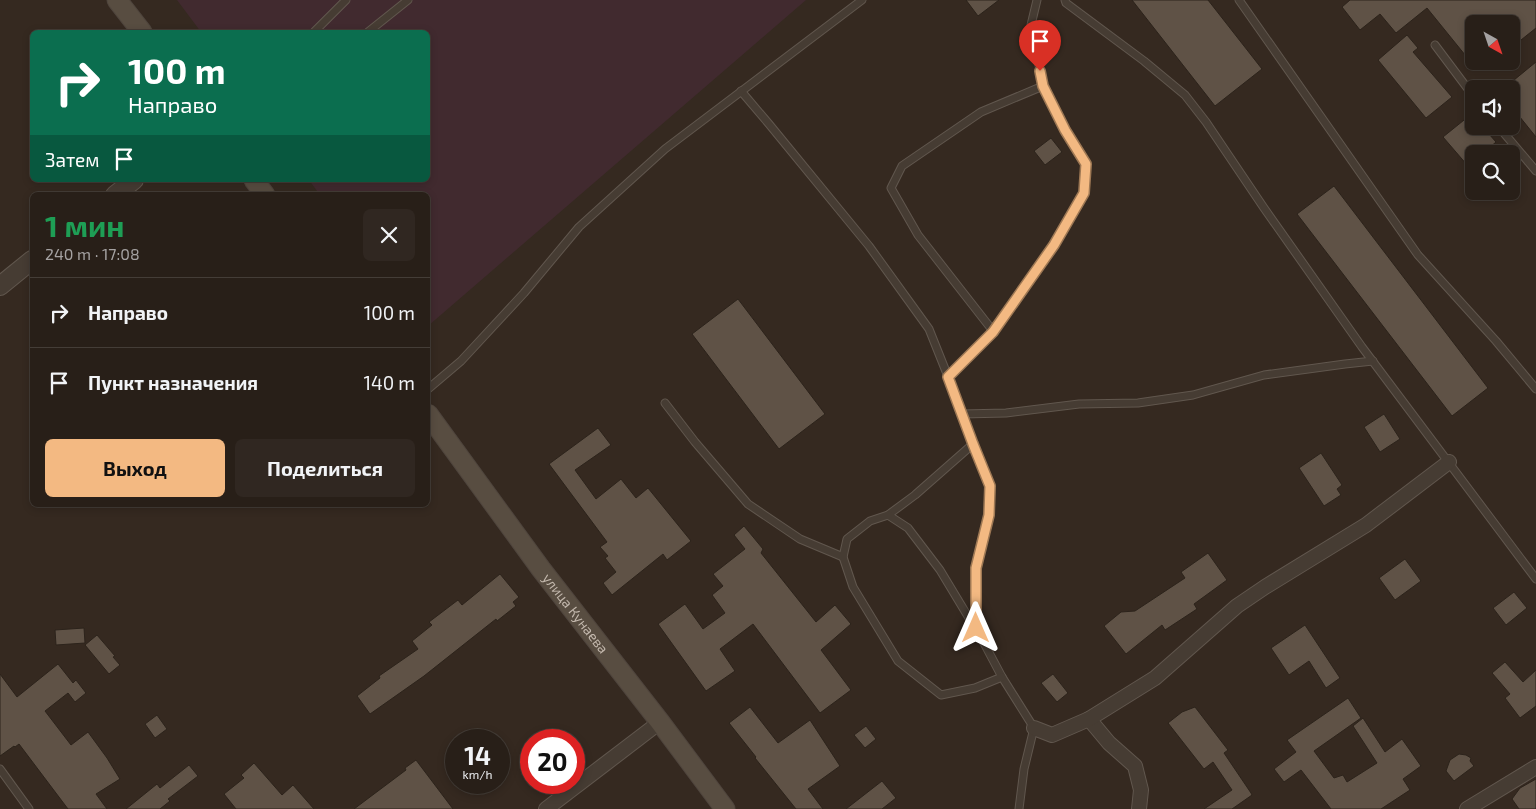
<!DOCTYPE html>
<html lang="ru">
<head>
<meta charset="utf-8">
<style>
	:root { --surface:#281f18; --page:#302721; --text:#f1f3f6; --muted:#a5a2a2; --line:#443d37; --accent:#f3b982 }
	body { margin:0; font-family:"Exo 2",sans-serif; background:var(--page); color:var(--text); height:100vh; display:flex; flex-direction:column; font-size:19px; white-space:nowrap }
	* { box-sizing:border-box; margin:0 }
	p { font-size:16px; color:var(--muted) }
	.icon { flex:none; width:28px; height:28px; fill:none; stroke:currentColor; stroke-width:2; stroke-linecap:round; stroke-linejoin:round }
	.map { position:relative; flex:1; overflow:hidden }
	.sheet { position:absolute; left:30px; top:192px; width:400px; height:315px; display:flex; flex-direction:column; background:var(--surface); border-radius:8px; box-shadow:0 2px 8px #0003,0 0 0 1px var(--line) }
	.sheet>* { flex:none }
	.banner { position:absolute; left:30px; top:30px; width:400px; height:152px; border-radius:8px; box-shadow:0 2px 8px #0003,0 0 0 1px var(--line); background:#0b6e4f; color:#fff; overflow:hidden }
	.needle { width:32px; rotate:140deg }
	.tools { position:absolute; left:1465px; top:15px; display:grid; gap:10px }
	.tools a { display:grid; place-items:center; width:55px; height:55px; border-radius:8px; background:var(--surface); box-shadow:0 2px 8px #0003,0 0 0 1px var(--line); font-size:25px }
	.speed { position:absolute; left:445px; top:729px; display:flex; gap:10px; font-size:25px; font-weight:700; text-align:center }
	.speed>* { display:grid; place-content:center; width:65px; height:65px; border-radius:50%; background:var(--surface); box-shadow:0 2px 8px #0003,0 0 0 1px var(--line); line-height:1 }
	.speed small { font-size:12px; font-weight:400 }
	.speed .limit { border:8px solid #d22; background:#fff; color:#111 }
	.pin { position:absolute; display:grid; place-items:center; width:42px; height:42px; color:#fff; margin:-51px -21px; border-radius:50% 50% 50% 0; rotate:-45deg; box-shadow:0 0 5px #0007 }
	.pin .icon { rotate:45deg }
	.me { position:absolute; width:55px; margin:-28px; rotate:0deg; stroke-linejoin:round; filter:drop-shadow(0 0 4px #0008) }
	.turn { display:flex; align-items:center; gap:18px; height:105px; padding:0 15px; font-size:22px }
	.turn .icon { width:65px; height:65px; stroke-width:2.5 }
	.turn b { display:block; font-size:35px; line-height:42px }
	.then { display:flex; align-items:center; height:48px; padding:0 15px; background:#0003; gap:10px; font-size:19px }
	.round { display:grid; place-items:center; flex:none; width:52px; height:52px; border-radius:8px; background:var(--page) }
	.overview { display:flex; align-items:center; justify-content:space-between; height:85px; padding:0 15px }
	h1 { font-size:30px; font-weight:700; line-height:38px; color:#1e9e55 }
	.cta { display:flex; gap:10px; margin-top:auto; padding:10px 15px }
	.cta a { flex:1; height:58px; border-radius:8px; background:var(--accent); color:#111; font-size:20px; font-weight:700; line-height:58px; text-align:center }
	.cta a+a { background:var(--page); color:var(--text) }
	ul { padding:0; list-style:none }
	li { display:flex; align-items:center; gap:15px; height:70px; padding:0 15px; border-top:1px solid var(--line) }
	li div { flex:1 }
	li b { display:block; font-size:19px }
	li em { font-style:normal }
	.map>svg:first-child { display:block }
</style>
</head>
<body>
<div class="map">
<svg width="1536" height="809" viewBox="0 0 1536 809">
	<rect width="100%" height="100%" fill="#352920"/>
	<path fill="#412a2f" d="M 177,0 L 806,0 L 428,326 L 428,195 L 320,195 L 309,180 L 428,180 L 428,32 L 201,32 Z"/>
	<g fill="#5f5246" stroke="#2c231b">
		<path d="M 966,0 L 999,0 L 978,16 Z"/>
		<path d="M 1132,0 L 1208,0 L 1262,69 L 1215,106 Z"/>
		<path d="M 1350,0 L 1536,0 L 1536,28 L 1511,48 L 1511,24 L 1474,24 L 1474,66 L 1427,8 L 1396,33 L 1380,14 L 1360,30 L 1342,7 Z"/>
		<path d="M 1407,35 L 1418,48 L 1413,52 L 1452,97 L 1426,118 L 1378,60 Z"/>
		<path d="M 1536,62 L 1536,137 L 1511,106 L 1511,89 L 1503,89 Z"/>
		<path d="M 1474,112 L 1474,126 L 1482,126 L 1496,142 L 1482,154 L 1474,154 L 1474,173 L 1443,137 Z"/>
		<path d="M 1051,138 L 1062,152 L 1045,165 L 1034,151 Z"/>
		<path d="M 1334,186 L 1488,388 L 1452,416 L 1297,214 Z"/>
		<path d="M 738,299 L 825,414 L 779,449 L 692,334 Z"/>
		<path d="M 1384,414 L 1400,439 L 1380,452 L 1364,427 Z"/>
		<path d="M 598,428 L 611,445 L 575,470 L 596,499 L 621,479 L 636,498 L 648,488 L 691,541 L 667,560 L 663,554 L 612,595 L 603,583 L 616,572 L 605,558 L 608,556 L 600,547 L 607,542 L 549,464 Z"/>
		<path d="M 1321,453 L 1342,485 L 1337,489 L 1341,495 L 1324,506 L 1299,468 Z"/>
		<path d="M 744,526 L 763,549 L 761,553 L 816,622 L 835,605 L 851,624 L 821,650 L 851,690 L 820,713 L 753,624 L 720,649 L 735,671 L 706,691 L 658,624 L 685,604 L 703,629 L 725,613 L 712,595 L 723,586 L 713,574 L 745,549 L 734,535 Z"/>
		<path d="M 1208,553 L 1227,580 L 1194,604 L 1197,609 L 1165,630 L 1162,625 L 1126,654 L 1104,626 L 1121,612 L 1135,611 L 1185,578 L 1181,572 Z"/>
		<path d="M 1405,559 L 1421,581 L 1395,600 L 1379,578 Z"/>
		<path d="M 500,574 L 519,597 L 513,602 L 516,606 L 497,621 L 496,619 L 424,676 L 370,714 L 357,696 L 380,678 L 379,676 L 418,649 L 412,641 L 432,625 L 429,622 L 458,600 L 462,605 Z"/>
		<path d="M 1514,592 L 1527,608 L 1506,625 L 1493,608 Z"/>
		<path d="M 1305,625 L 1340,678 L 1326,688 L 1309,661 L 1289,675 L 1271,648 Z"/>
		<path d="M 84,628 L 85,643 L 56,645 L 55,630 Z"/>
		<path d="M 97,635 L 115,656 L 113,657 L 120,665 L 109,674 L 85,645 Z"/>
		<path d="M 1505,662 L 1523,682 L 1536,670 L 1536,706 L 1520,718 L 1505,698 L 1510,694 L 1492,673 Z"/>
		<path d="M 58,664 L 73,683 L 76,680 L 86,693 L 75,702 L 68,693 L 45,711 L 71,745 L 88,732 L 107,758 L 120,779 L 96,794 L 107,809 L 68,809 L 19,744 L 15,747 L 14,746 L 0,756 L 0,674 L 17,697 Z"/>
		<path d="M 1053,674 L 1068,693 L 1057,702 L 1041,683 Z"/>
		<path d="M 1348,698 L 1361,718 L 1314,751 L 1334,778 L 1343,775 L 1347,782 L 1377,763 L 1353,726 L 1363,718 L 1385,752 L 1402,739 L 1421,766 L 1403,779 L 1410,790 L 1381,809 L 1331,809 L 1301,770 L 1284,782 L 1274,769 L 1296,752 L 1287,740 Z"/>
		<path d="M 750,707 L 778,743 L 810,720 L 840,766 L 808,789 L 823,809 L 796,809 L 755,758 L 756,757 L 729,723 Z"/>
		<path d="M 1195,707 L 1228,750 L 1224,753 L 1251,793 L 1252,795 L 1232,809 L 1204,809 L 1232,790 L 1213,762 L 1204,769 L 1168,723 L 1182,712 Z"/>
		<path d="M 157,715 L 167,729 L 155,738 L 145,724 Z"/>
		<path d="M 866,726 L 876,739 L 865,748 L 854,735 Z"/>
		<path d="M 1459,754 L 1466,755 L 1471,758 L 1470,761 L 1474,766 L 1454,781 L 1446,771 L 1450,760 Z"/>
		<path d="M 416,760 L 453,809 L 354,809 L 406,770 L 405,768 Z"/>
		<path d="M 254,763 L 282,795 L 293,785 L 314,809 L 236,809 L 224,794 L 244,778 L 241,775 Z"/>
		<path d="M 189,765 L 198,776 L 168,799 L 170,801 L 160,809 L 126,809 L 157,784 L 160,788 Z"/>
		<path d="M 1536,779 L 1536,809 L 1519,809 L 1512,799 L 1520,788 Z"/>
		<path d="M 882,781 L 896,798 L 882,809 L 846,809 Z"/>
	</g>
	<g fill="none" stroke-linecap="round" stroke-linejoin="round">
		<defs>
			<g id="service">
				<path d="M 1065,0 L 1066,3 L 1144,61 L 1185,95 L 1206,122 L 1264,208 L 1362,347 L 1536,579"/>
				<path d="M 1239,0 L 1418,255 L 1496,341 L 1536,389"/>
				<path d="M 314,32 L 346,0"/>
				<path d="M 368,32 L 408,0"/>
				<path d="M 1435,45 L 1474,97"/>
				<path d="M 741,91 L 769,124 L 869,246 L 929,329 L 955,394 L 973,444 L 990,485 L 989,515 L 976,568 L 976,628 L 1002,677 L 1034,728 L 1024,769 L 1019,809"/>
				<path d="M 1498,126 L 1536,171"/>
				<path d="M 993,331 L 918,235 L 891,188 L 902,166 L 981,112 L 1043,86"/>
				<path d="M 948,377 L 993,331 L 1055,245 L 1084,193 L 1086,164 L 1065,130 L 1043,86 L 1031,25 L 1037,0"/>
				<path d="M 428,389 L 461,361 L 524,293 L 579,227 L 665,149 L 862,0"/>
				<path d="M 665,403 L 695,442 L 748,504 L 800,539 L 843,557"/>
				<path d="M 962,414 L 1006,413 L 1079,404 L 1138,403 L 1193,395 L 1264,375 L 1345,364 L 1373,361"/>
				<path d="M 888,515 L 915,495 L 973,444"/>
				<path d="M 975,628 L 940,570 L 908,528 L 888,515 L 870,521 L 847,539 L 843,557 L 853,587 L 898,661 L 941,695 L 975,688 L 1002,677"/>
				<path d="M 0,769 L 29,809"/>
			</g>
			<g id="minor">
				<path d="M 1089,719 L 1109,743 L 1135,766 L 1141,790 L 1139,809"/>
				<path d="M 1034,728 L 1052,735 L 1089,719 L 1155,678 L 1237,606 L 1265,587 L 1366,525 L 1449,462"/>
				<path d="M 546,809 L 660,722"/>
				<path d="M 1467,809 L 1536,767"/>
			</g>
			<g id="tertiary">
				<path d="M 115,195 L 134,180"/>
				<path d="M 0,286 L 32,260"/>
			</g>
			<g id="secondary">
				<path d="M 117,0 L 142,32"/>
				<path d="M 254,180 L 265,195"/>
				<path id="s1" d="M 428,414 L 541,569 L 660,722 L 725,809"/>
			</g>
		</defs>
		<use href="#service" stroke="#61574e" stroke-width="9"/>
		<use href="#minor" stroke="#61574e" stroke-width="16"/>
		<use href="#tertiary" stroke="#61574e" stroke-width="20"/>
		<use href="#secondary" stroke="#4f453d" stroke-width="21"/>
		<use href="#service" stroke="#463c33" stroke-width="7"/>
		<use href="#minor" stroke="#463c33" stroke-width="14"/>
		<use href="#tertiary" stroke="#463c33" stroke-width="18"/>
		<use href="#secondary" stroke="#584d41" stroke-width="19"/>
	</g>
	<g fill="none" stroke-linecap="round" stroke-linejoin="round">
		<defs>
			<path id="route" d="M 976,628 L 976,568 L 989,515 L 990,486 L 973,444 L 948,377 L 993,332 L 1054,245 L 1084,193 L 1086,164 L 1065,130 L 1043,86 L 1040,71"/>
		</defs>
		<use href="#route" stroke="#9e7854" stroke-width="12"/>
		<use href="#route" stroke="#f3b982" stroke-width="9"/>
	</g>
	<g text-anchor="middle" stroke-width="5" stroke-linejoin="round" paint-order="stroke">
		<g font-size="14" fill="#c3b8ad" stroke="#2a2119">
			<text dy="5" stroke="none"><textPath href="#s1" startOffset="248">улица Кунаева</textPath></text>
		</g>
	</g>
</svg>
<div class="tools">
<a><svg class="needle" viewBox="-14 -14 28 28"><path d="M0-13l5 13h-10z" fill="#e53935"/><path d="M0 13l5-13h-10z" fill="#a5a2a2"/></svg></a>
<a><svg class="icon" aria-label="sound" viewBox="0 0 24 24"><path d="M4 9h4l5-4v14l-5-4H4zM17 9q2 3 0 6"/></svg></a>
<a><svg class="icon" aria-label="search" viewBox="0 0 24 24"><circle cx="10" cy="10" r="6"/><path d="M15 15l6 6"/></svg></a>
</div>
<div class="speed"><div>14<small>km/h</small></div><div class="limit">20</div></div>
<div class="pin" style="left:1040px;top:71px;background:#d93025"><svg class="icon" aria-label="arrive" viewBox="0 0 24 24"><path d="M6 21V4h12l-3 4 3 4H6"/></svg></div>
<svg class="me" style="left:976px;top:628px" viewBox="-20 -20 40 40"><path d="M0-17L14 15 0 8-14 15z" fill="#f3b982" stroke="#fff" stroke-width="4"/></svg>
<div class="banner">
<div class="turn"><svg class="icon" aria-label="right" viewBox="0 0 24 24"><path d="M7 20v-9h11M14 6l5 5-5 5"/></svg><div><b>100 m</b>Направо</div></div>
<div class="then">Затем<svg class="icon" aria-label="arrive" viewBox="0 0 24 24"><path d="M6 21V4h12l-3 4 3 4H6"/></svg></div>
</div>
<section class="sheet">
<div class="overview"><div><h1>1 мин</h1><p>240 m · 17:08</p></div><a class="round"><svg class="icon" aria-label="close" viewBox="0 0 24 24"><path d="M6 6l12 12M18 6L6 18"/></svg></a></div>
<ul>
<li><svg class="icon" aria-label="right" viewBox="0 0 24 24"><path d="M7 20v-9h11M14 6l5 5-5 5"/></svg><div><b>Направо</b></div><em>100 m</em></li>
<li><svg class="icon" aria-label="arrive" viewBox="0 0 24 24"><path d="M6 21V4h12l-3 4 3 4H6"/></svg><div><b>Пункт назначения</b></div><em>140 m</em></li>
</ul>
<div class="cta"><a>Выход</a><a>Поделиться</a></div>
</section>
</div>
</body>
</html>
